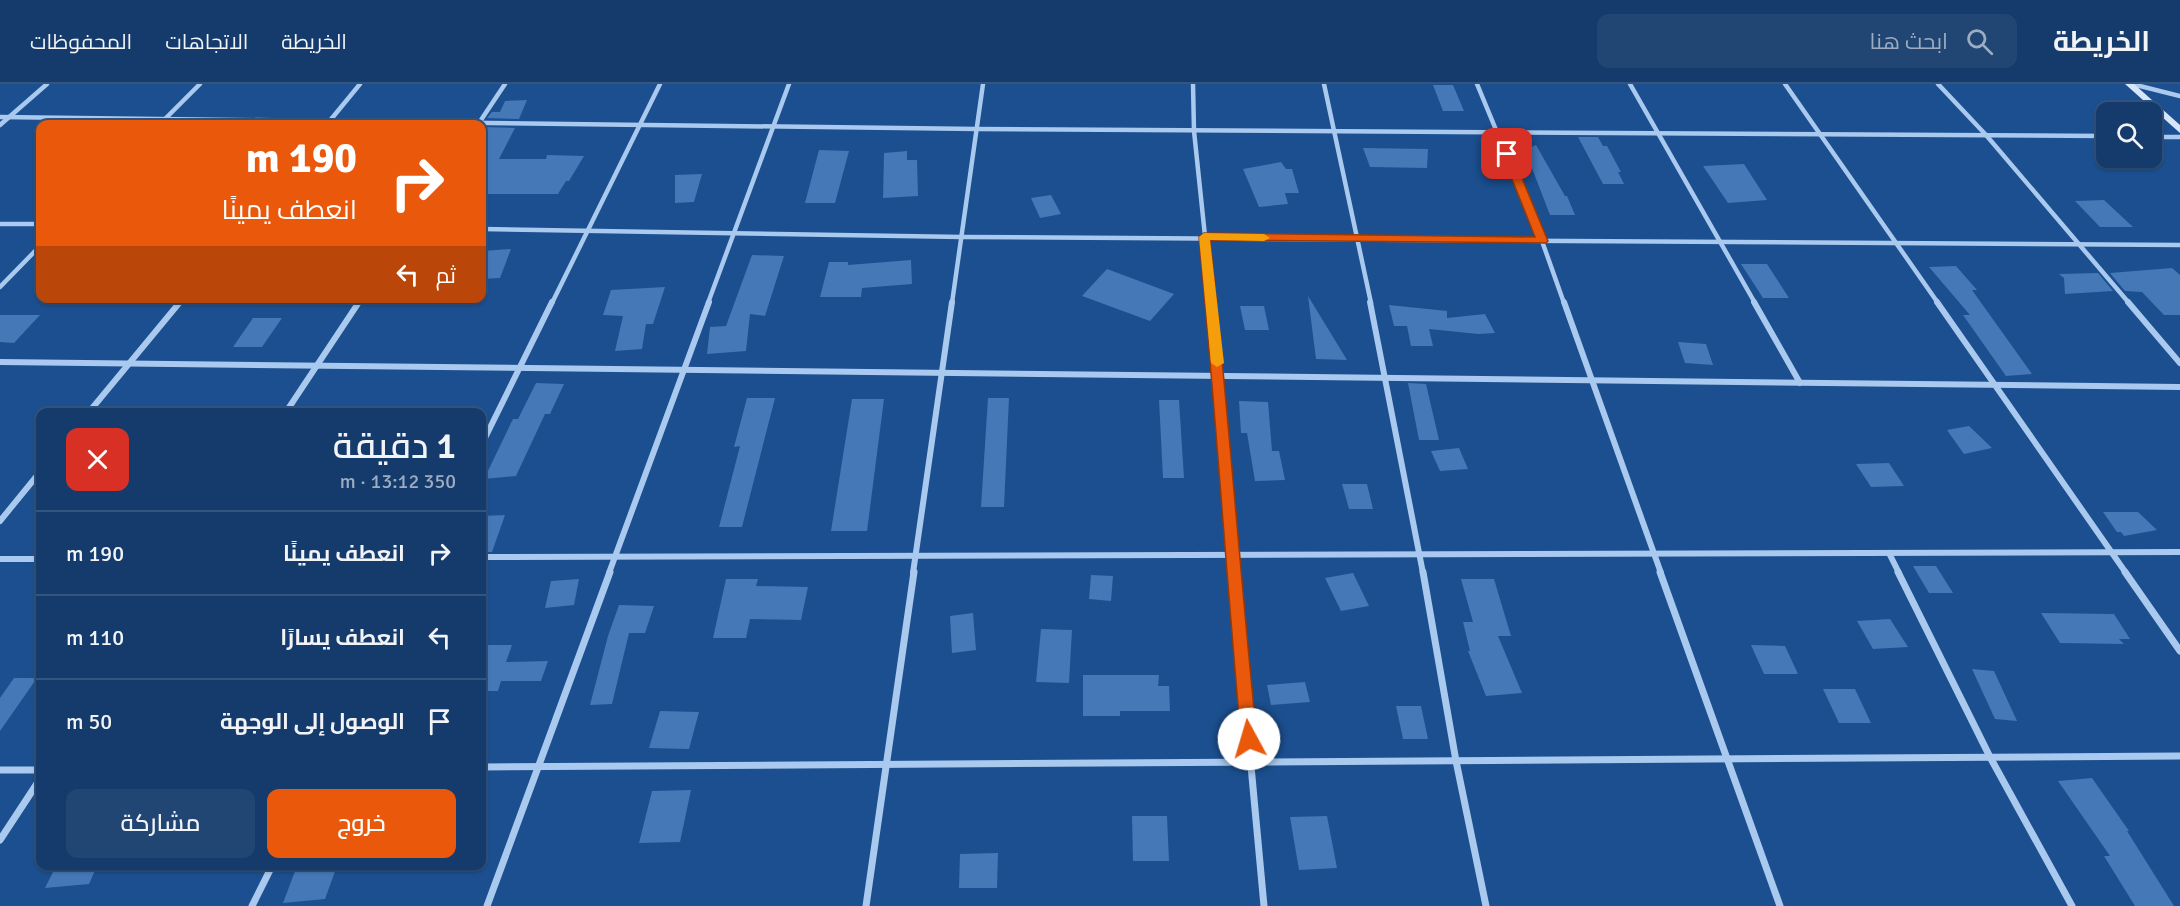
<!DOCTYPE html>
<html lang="ar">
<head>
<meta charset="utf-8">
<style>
	:root { --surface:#143b6b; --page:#214673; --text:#f1f3f6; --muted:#9dadc1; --line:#33557e; --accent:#ea580c }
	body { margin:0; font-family:Signika,Cairo,sans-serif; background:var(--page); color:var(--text); direction:rtl; height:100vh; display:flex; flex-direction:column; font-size:22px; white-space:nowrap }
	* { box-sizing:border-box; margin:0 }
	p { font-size:20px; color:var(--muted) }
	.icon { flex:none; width:33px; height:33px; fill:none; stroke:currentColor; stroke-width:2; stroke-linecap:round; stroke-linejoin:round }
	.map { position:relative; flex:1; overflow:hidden; direction:ltr }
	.details { position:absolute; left:36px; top:324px; width:450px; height:462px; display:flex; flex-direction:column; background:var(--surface); border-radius:12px; box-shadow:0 2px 4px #0004,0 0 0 2px var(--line); direction:rtl }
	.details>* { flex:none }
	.banner { position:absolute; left:36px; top:36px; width:450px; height:183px; border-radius:12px; box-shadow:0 2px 4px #0004,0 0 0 2px var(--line); direction:rtl; background:#ea580c; color:#fff; overflow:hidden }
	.fabs { position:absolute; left:2096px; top:18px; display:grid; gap:12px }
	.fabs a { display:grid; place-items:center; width:66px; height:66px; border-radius:12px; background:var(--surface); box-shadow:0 2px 4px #0004,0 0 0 2px var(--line); font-size:30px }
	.pin { position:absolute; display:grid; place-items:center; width:51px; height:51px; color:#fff; margin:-26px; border-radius:12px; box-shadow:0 3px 9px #0006 }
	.me { position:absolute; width:66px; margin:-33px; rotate:354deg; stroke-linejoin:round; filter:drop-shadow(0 0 4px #0008) }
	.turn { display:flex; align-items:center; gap:21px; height:126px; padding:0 30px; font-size:27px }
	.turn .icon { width:78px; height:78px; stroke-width:2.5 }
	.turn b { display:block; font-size:42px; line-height:51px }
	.then { display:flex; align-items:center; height:57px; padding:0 30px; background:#0003; gap:12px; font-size:22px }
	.round { display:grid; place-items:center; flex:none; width:63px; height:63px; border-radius:12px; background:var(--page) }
	.headline { display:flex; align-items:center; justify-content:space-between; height:102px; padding:0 30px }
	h1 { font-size:36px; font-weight:600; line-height:45px }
	.primary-button { display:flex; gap:12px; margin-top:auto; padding:12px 30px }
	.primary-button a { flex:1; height:69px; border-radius:12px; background:var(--accent); color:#fff; font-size:24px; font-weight:600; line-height:69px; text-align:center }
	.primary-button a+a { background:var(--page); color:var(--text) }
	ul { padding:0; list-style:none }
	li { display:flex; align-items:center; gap:18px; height:84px; padding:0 30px; border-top:2px solid var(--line) }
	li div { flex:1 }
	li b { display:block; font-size:22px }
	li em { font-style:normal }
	header { display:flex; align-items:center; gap:36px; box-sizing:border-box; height:84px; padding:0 30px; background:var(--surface); border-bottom:2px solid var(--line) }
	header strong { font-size:28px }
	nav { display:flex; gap:33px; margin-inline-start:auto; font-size:21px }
	.search { width:420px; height:54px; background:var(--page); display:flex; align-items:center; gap:15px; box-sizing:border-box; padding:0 21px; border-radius:12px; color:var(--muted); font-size:22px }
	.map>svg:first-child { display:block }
</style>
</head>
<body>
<header>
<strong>الخريطة</strong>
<div class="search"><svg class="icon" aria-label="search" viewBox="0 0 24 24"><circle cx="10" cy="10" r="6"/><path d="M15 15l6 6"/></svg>ابحث هنا</div>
<nav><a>الخريطة</a><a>الاتجاهات</a><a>المحفوظات</a></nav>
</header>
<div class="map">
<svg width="2180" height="822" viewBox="0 0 2180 822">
	<rect width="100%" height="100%" fill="#1b4f8f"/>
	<g fill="#4478b7">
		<path d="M 1433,1 L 1453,1 L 1464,27 L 1443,27 Z"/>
		<path d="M 527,16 L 519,35 L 487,34 L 492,28 L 500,28 L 505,17 Z"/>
		<path d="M 482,43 L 515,44 L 499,75 L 546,75 L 547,71 L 584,72 L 569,97 L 566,97 L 558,110 L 482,110 Z"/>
		<path d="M 1578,53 L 1598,53 L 1603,62 L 1607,62 L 1621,88 L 1618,88 L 1624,100 L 1603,100 Z"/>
		<path d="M 1536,61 L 1565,112 L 1567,112 L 1575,131 L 1550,131 L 1525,66 Z"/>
		<path d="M 1363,64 L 1428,65 L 1427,84 L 1370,83 Z"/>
		<path d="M 819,66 L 849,67 L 835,119 L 805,119 Z"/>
		<path d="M 907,67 L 907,76 L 917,76 L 918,112 L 883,114 L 884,69 Z"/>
		<path d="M 1281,78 L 1286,85 L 1292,85 L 1299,109 L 1285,109 L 1288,120 L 1259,123 L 1243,85 Z"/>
		<path d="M 1744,80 L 1767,116 L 1728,119 L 1703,82 Z"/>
		<path d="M 702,90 L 694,118 L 675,119 L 675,91 Z"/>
		<path d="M 1051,111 L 1061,130 L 1040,134 L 1031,114 Z"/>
		<path d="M 2104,116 L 2133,143 L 2100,143 L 2075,117 Z"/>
		<path d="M 511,165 L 500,194 L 482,195 L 482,167 Z"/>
		<path d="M 752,171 L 784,172 L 765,232 L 750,230 L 746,267 L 707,270 L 710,243 L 726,242 Z"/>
		<path d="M 911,176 L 912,200 L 862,204 L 861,213 L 820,213 L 829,178 L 848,178 L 848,181 Z"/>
		<path d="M 1741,180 L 1767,180 L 1789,214 L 1763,214 Z"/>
		<path d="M 1956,182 L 1977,206 L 1972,206 L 2032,290 L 2006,292 L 1963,231 L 1970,231 L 1929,183 Z"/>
		<path d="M 2172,184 L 2180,191 L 2180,231 L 2164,231 L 2142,208 L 2125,207 L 2110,189 Z"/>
		<path d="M 1107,185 L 1174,210 L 1150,237 L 1082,212 Z"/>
		<path d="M 2098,189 L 2113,207 L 2065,210 L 2064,194 L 2059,190 Z"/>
		<path d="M 665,203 L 653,240 L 646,240 L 642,265 L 615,267 L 623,232 L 603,231 L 611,206 Z"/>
		<path d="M 1308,212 L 1347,276 L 1316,275 Z"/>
		<path d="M 1389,221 L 1447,227 L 1447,234 L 1485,230 L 1495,249 L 1478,250 L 1429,245 L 1433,262 L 1411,262 L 1407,242 L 1394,242 Z"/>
		<path d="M 1240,222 L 1264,222 L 1269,246 L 1245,246 Z"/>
		<path d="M 0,231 L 40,231 L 14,259 L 0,258 Z"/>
		<path d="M 253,234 L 282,234 L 262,263 L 233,263 Z"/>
		<path d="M 1678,258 L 1706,260 L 1713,281 L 1685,279 Z"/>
		<path d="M 536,299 L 564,300 L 550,330 L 545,330 L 516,392 L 484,395 L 513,335 L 518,335 Z"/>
		<path d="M 1408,299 L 1426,300 L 1439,356 L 1419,356 Z"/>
		<path d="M 747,314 L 775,314 L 742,443 L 719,443 L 740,362 L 734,363 Z"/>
		<path d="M 988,314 L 1009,314 L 1004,423 L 981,423 Z"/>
		<path d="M 852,315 L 884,315 L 867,447 L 831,447 Z"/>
		<path d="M 1159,316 L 1179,316 L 1184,394 L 1163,394 Z"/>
		<path d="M 1239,317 L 1268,318 L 1272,367 L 1279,367 L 1285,396 L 1255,397 L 1247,349 L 1241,349 Z"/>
		<path d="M 1969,342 L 1992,364 L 1964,370 L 1947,346 Z"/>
		<path d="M 1459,364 L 1468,385 L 1440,387 L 1431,367 Z"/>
		<path d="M 1889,379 L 1904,402 L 1871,403 L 1856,380 Z"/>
		<path d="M 1342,400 L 1367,400 L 1373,425 L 1349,425 Z"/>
		<path d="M 2103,428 L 2138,428 L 2157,446 L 2124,452 L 2121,448 L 2117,448 Z"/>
		<path d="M 505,431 L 492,468 L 482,468 L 482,432 Z"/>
		<path d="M 1913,482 L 1936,482 L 1953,509 L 1929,509 Z"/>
		<path d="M 1353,489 L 1369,522 L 1341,527 L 1325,494 Z"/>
		<path d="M 1091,491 L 1113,492 L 1111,517 L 1089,515 Z"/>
		<path d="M 579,495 L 574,521 L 545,524 L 551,497 Z"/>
		<path d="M 726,495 L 758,495 L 756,502 L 808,503 L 801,536 L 750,535 L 746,554 L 713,554 Z"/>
		<path d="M 1461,495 L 1494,495 L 1511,552 L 1498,552 L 1522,609 L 1486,612 L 1468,567 L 1470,567 L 1463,538 L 1473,538 Z"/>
		<path d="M 619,521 L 654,522 L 645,549 L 629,549 L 612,620 L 590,621 L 608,552 Z"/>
		<path d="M 973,529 L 976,566 L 952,569 L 950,532 Z"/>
		<path d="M 2041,529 L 2114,530 L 2130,555 L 2119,555 L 2124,560 L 2060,559 Z"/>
		<path d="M 1890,535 L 1908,563 L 1873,565 L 1857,537 Z"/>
		<path d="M 1041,545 L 1072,546 L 1069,599 L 1036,598 Z"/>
		<path d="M 482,561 L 512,561 L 506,578 L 548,577 L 541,597 L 501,597 L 498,607 L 482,607 Z"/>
		<path d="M 1751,561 L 1785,562 L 1798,590 L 1764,590 Z"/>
		<path d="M 1972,585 L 1994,587 L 2017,637 L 1995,635 Z"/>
		<path d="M 1083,591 L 1159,591 L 1158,602 L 1169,602 L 1170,627 L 1120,627 L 1120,632 L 1083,632 Z"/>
		<path d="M 14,594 L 37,594 L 0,647 L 0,614 Z"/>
		<path d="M 1305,598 L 1310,618 L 1271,621 L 1267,601 Z"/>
		<path d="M 1823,605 L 1855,605 L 1871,639 L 1839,639 Z"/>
		<path d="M 1396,622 L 1421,622 L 1428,655 L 1403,655 Z"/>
		<path d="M 660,627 L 699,628 L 689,665 L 649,664 Z"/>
		<path d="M 2092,694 L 2129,747 L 2127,747 L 2174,822 L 2135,822 L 2104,772 L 2110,772 L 2058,697 Z"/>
		<path d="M 691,706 L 680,758 L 639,759 L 652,707 Z"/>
		<path d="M 1132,732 L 1167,732 L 1169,777 L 1133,777 Z"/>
		<path d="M 1327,732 L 1337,784 L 1299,786 L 1290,733 Z"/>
		<path d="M 998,769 L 997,804 L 959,804 L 960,770 Z"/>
		<path d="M 56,782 L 97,782 L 89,800 L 45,804 Z"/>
		<path d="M 297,782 L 337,782 L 325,815 L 283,819 Z"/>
	</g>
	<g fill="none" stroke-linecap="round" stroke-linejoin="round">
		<g stroke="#a9c9ee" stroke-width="4.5">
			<path d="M 1193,0 L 1194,47 L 1212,219"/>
			<path d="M 1324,0 L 1371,219"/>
			<path d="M 1477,0 L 1542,157 L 1564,219"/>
			<path d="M 1630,0 L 1755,219"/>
			<path d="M 1785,0 L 1938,219"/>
			<path d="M 1938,0 L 1986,51 L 2129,219"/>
			<path d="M 2132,0 L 2180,12"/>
			<path d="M 0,33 L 977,45 L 2106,52"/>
			<path d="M 328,39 L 360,0"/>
			<path d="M 479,39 L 505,0"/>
			<path d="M 160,40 L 200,0"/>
			<path d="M 0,41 L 47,0"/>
			<path d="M 2151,53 L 2180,53"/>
			<path d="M 0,140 L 40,140"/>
			<path d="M 482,145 L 962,153 L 2180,161"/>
			<path d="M 0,203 L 40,162"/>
			<path d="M 179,219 L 183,214"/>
			<path d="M 358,219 L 362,214"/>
			<path d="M 552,219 L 660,0"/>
			<path d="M 708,219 L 789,0"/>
			<path d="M 952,219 L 983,0"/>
		</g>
		<g stroke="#a9c9ee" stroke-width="6">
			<path d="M 1211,218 L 1233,489"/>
			<path d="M 1370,218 L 1423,489"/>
			<path d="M 1564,218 L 1661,489"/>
			<path d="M 1754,218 L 1800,299"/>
			<path d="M 1937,218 L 2126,489"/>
			<path d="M 2128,218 L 2180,279"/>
			<path d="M 0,278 L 2180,303"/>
			<path d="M 89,328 L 180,218"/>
			<path d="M 286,328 L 359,218"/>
			<path d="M 482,360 L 552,218"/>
			<path d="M 0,437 L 40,388"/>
			<path d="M 1889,469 L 1899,489"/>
			<path d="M 482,473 L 2180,468"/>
			<path d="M 0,475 L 40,475"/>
			<path d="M 609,489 L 709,218"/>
			<path d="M 913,489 L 952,218"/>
		</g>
		<g stroke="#a9c9ee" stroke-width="7">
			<path d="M 1233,488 L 1264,822"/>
			<path d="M 1423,488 L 1456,677 L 1486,822"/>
			<path d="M 1660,488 L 1780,822"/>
			<path d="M 1898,488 L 1990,673 L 2072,822"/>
			<path d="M 2125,488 L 2180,567"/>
			<path d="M 482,683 L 2180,672"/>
			<path d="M 0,686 L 40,686"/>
			<path d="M 0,756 L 40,695"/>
			<path d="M 252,822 L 272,782"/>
			<path d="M 487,822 L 610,488"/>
			<path d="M 866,822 L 914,488"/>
		</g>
		<path fill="#d6e6fa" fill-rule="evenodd" d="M 2125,0 L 2134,0 L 2180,41 L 2180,49 Z"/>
	</g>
	<path fill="#ea580c" stroke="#983908" stroke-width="1.5" d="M 1507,67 L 1512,70 L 1548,157 L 1546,159 L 1210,156 C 1228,322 1240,489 1257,655 L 1255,660 L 1249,662 L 1244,660 L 1241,655 C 1226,488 1215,320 1199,153 L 1204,149 L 1535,153 L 1502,70 Z"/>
	<path fill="#f59e0b" d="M 1204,149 L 1264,150 L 1270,154 L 1264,157 L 1210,156 L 1224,279 L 1217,283 L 1211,279 L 1199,153 Z"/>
</svg>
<div class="fabs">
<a><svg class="icon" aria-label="search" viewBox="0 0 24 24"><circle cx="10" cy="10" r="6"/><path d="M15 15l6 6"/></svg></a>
</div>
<div class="pin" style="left:1507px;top:70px;background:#d93025"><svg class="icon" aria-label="arrive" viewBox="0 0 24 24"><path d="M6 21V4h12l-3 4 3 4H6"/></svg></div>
<svg class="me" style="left:1249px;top:655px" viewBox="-20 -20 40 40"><circle r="19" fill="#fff"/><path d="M0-13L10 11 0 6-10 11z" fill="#ea580c"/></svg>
<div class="banner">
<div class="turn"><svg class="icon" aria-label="right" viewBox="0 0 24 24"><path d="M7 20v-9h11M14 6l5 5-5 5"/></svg><div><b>190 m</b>انعطف يمينًا</div></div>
<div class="then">ثم<svg class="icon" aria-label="left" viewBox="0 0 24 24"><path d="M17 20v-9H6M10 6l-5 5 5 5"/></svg></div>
</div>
<section class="details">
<div class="headline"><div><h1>1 دقيقة</h1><p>350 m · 13:12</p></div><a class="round" style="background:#d93025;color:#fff"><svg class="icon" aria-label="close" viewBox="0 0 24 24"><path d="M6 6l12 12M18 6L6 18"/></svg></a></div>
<ul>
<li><svg class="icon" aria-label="right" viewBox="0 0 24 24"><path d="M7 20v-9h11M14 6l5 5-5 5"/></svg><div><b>انعطف يمينًا</b></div><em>190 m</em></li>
<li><svg class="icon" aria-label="left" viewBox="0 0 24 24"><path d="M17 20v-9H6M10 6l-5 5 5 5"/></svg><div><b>انعطف يسارًا</b></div><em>110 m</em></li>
<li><svg class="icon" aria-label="arrive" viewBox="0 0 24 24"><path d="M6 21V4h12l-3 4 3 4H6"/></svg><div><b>الوصول إلى الوجهة</b></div><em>50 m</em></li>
</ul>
<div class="primary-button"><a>خروج</a><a>مشاركة</a></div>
</section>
</div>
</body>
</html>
